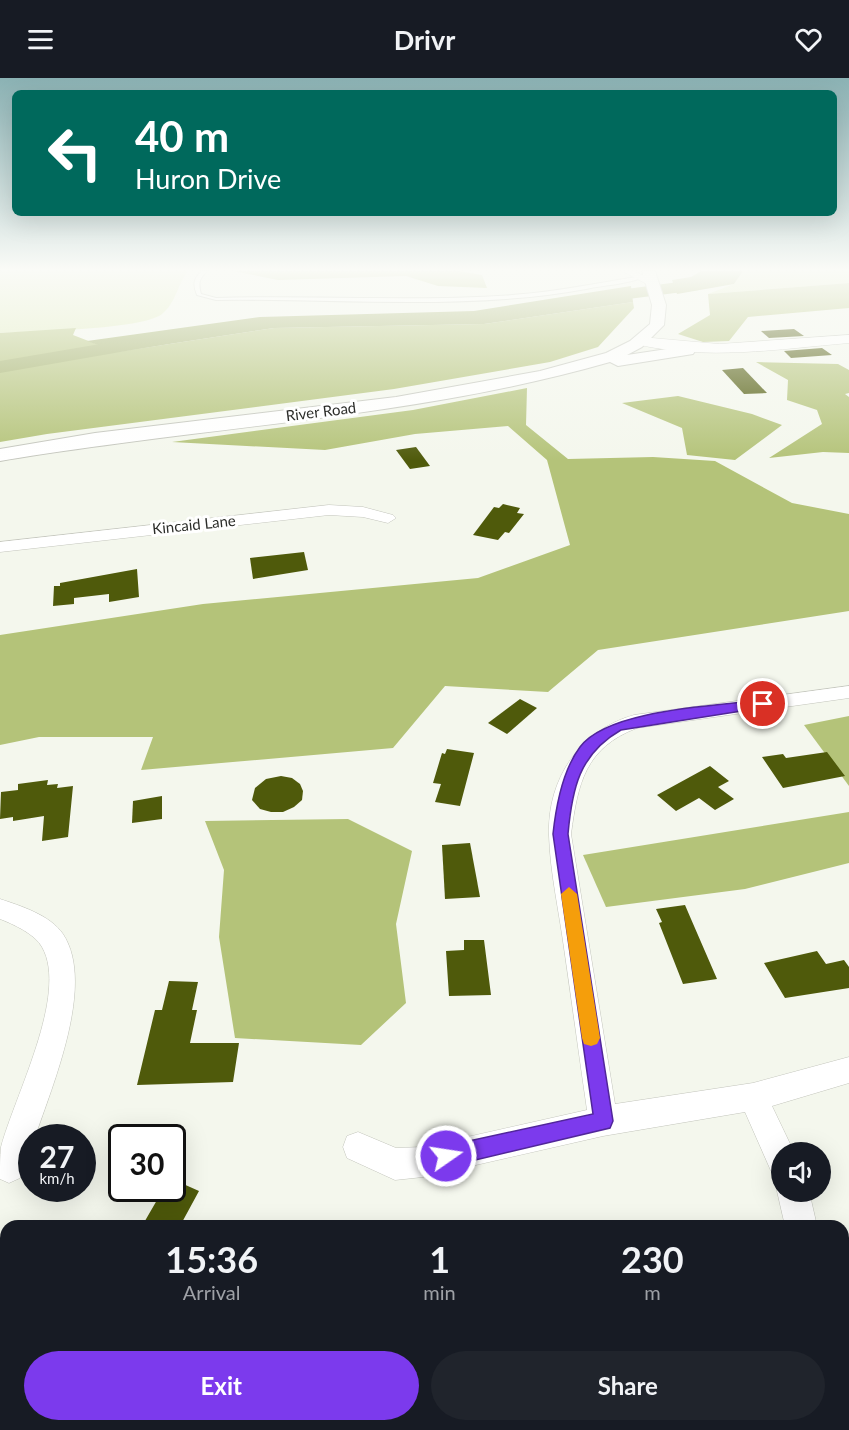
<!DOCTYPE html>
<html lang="en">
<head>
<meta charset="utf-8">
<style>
	:root { --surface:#171b24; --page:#20242c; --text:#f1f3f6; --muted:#9ea1a6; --accent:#7c3aed }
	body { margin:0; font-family:Lato,sans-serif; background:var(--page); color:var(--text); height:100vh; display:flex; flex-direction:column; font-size:22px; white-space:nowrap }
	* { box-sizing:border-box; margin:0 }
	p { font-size:20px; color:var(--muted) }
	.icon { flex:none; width:33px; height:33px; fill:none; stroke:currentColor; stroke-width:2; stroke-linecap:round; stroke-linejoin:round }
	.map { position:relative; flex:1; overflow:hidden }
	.panel { position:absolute; left:0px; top:1142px; width:849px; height:212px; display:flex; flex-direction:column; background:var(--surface); border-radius:18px 18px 0 0; box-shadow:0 6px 24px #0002 }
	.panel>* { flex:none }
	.top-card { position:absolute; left:12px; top:12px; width:825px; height:126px; border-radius:9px; box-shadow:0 6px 24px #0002; background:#00695c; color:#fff; overflow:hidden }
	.buttons { position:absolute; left:771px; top:1064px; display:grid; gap:12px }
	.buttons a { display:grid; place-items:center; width:60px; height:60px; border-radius:50%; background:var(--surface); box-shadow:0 6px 24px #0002; font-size:30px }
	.speed { position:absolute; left:18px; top:1046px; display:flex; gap:12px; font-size:30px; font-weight:700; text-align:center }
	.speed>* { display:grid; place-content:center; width:78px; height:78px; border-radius:50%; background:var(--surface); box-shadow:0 6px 24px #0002; line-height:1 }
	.speed small { font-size:15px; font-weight:400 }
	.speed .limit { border:3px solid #111; border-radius:9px; background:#fff; color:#111 }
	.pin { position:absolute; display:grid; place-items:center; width:51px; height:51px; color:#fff; margin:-26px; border:3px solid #fff; border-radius:50%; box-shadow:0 2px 6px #0007 }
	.me { position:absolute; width:66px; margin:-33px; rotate:77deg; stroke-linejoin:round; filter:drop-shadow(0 0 4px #0008) }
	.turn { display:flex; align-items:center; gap:21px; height:126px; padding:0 24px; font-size:27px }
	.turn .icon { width:78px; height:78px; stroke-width:2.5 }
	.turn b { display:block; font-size:42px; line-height:51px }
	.eta { display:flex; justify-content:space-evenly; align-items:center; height:102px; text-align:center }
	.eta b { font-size:36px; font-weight:700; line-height:42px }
	.cta { display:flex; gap:12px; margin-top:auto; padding:12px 24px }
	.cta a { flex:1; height:69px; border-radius:36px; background:var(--accent); color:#fff; font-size:24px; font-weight:700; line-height:69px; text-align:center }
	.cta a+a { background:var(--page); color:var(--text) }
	header { display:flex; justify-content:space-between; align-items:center; height:78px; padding:0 24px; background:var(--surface); font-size:27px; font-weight:700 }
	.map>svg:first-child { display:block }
</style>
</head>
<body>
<header><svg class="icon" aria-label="menu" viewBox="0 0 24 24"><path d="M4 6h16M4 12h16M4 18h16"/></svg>Drivr<svg class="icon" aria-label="heart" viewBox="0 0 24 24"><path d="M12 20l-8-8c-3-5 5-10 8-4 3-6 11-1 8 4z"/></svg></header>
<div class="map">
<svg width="849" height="1352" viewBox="0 0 849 1352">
	<rect width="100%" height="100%" fill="#f4f7ed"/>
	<g fill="#e1ecbd">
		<path d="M 0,193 L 188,193 C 177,207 176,225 162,236 C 142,252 30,253 0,255 Z"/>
		<path d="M 743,193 L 849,193 L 849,205 L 708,216 L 734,206 Z"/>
	</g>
	<g fill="#b4c379">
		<path d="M 233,193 L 459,193 L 482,197 L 487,210 L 438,208 L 406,198 L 278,202 Z"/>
		<path d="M 849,205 L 849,230 L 748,239 L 729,263 L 703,264 L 678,256 L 710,237 L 708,216 Z"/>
		<path d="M 633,224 L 634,230 L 598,269 L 550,284 L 394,311 L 47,356 L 0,364 L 0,255 L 76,250 L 73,257 L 117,274 L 274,250 L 484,246 Z"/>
		<path d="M 756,284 L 838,286 L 849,292 L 849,315 L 845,316 L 849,319 L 849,375 L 823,374 L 769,380 L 822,346 L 817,332 L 787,322 L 788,302 Z"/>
		<path d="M 527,310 L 526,347 L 568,381 L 653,379 L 715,383 L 792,425 L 849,436 L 849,533 L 598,572 L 548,614 L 445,608 L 393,670 L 141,692 L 153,659 L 39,659 L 0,667 L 0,557 L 203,526 L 478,500 L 570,467 L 547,382 L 508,348 L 415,356 L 325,372 L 172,364 L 413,332 Z"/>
		<path d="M 678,318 L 752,336 L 782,347 L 735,382 L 687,377 L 682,350 L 622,325 Z"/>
		<path d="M 849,638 L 849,708 L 804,647 Z"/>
		<path d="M 849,734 L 849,785 L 745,811 L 606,829 L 583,777 Z"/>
		<path d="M 348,741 L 412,773 L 396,846 L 406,925 L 361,967 L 235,960 L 219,859 L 224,792 L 205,743 Z"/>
		<path d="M 849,1263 L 849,1352 L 821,1352 L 822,1347 L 843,1347 L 843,1281 Z"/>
		<path d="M 438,1347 L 674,1347 L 687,1352 L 424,1352 Z"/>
	</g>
	<g fill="#a1af67">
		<path d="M 701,193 L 743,193 L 734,206 L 677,216 L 672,202 L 691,199 Z"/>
		<path d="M 631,208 L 633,224 L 484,246 L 274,250 L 117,274 L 87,263 L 260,239 L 474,233 Z"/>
	</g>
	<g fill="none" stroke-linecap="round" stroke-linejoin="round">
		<g fill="#a1af67" fill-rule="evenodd">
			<path d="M 708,193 L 728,193 L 698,212 L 582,227 L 573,222 L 582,217 L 693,202 Z"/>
			<path d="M 159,256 L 166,258 L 169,262 L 166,266 L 0,295 L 0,283 Z"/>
		</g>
	</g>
	<g fill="#4f5a0b">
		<path d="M 794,251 L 804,258 L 769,260 L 761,253 Z"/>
		<path d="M 822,270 L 832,277 L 791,280 L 784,273 Z"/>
		<path d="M 743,290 L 767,315 L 744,316 L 722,292 Z"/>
		<path d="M 416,369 L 430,388 L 410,391 L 396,372 Z"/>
		<path d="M 503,426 L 520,430 L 517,435 L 524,436 L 509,455 L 505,454 L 498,462 L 473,457 L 494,429 L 499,430 Z"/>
		<path d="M 304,474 L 308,492 L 253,501 L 250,480 Z"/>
		<path d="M 137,491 L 139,519 L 109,524 L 109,516 L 74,520 L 74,526 L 53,528 L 54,508 L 60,508 L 60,505 Z"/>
		<path d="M 520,621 L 537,630 L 507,656 L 488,645 Z"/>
		<path d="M 447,671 L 474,675 L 460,728 L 435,724 L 441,706 L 433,705 L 442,675 L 445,676 Z"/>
		<path d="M 827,674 L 845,698 L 783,710 L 762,679 L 783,676 L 786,680 Z"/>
		<path d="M 710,688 L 729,703 L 718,709 L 734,721 L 715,732 L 699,720 L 676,733 L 657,717 Z"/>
		<path d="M 281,698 L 292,700 L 300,706 L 303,713 L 302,722 L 294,729 L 283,734 L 271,734 L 260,731 L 252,722 L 255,710 L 266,701 Z"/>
		<path d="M 48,702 L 47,707 L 58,706 L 57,710 L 73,708 L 68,759 L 42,763 L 44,738 L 13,743 L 13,739 L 0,741 L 1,714 L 18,712 L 18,706 Z"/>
		<path d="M 162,718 L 162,741 L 132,745 L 133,723 Z"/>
		<path d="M 470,765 L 480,819 L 445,821 L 442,767 Z"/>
		<path d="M 685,827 L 691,841 L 717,901 L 683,906 L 659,845 L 662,844 L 656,831 Z"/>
		<path d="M 464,862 L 484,862 L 491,917 L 449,918 L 446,873 L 464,872 Z"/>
		<path d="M 817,873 L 826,886 L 844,882 L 849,889 L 849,910 L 785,920 L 764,885 Z"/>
		<path d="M 169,903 L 198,904 L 192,932 L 197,932 L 190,965 L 239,965 L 233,1004 L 137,1007 L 155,932 L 162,932 Z"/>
		<path d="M 172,1101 L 199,1113 L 180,1148 L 142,1148 L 164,1110 L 172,1110 Z"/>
	</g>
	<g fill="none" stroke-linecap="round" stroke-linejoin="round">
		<defs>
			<path id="service" d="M 202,193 L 207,193 C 199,201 198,205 201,216 L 216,220 C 314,217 413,224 512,217 C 556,214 598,205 642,198 L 644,199 C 628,206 605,207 586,211 C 468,233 337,220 216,222 L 197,217 C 193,207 193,201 202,193 Z"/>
			<g id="minor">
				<path d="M 622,193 L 634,193 L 657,205 L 649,207 Z"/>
				<path d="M 329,427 L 363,429 L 393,437 L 396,440 L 388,445 L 363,439 L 329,437 L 0,474 L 0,464 Z"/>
				<path d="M 849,608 L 849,620 L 637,650 C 585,670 578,705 571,756 L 615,1026 L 753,1005 L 849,979 L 849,1005 L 772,1028 L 794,1074 L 782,1074 L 782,1097 L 771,1093 L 745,1034 L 603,1058 L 423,1099 L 395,1102 L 347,1080 L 343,1069 L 347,1058 L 358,1054 L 396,1070 L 423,1069 L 587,1032 C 579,978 572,924 564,870 C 559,833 550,794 549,757 C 547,701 580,652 634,637 Z"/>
				<path d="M 0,821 C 21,828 50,837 63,856 C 96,906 52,1008 35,1059 L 32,1059 L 32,1068 L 20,1100 L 9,1105 L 0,1101 C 0,1091 0,1078 1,1069 C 14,1019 69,916 42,869 C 35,856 13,846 0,841 Z"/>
				<path d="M 782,1102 L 782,1113 L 809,1113 L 817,1148 L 785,1148 L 777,1113 Z"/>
				<path d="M 741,1347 L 779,1347 L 777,1352 L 739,1352 Z"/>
			</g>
			<path id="tertiary" d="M 849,257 L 849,265 C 779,271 705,283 636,266 L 634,263 L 641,259 L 719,266 Z"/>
			<path id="secondary" d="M 642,193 L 655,193 L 666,227 L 664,247 L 642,269 L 627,277 L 687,268 L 693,270 L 695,273 L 693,276 L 618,288 L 610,284 C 412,341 203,348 0,383 L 0,371 L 95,355 L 396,319 L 540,293 L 606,275 L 630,263 L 650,246 L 652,227 Z"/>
		</defs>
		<use href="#service" stroke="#c3c5bc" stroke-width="2"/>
		<use href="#minor" stroke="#c3c5bc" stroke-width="1"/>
		<use href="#tertiary" stroke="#c3c5bc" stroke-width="1"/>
		<use href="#secondary" stroke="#c3c5bc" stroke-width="2"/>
		<use href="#service" fill="#fff" fill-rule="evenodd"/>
		<use href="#minor" fill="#fff" fill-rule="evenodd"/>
		<use href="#tertiary" fill="#fff" fill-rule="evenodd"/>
		<use href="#secondary" fill="#fff" fill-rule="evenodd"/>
	</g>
	<linearGradient id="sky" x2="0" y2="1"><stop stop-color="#8bb2b4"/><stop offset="0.5" stop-color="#fafbf7"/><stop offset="1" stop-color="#fafbf7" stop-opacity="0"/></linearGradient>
	<rect width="849" height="383" fill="url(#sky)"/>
	<path fill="#7c3aed" stroke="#51269a" stroke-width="1.5" d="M 763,622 L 769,626 L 767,629 L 621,652 C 579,676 572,711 568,756 L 613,1043 L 610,1050 L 446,1089 L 438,1086 L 435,1078 L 438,1071 L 446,1068 L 593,1036 L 553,756 C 556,728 562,693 580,669 C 608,631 717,628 763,622 Z"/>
	<path fill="#f59e0b" d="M 569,809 L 577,816 L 600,960 L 597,966 L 591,968 L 584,966 L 582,960 L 561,816 Z"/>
	<g text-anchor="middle" stroke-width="6" stroke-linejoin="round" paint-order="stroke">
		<g font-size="15" fill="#2c2d2a" stroke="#fff">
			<text transform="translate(321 334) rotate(-7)" y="5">River Road</text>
			<text transform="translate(194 447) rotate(-6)" y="5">Kincaid Lane</text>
		</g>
	</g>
</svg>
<div class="buttons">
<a><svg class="icon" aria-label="sound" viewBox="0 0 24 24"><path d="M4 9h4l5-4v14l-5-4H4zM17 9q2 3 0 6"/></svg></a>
</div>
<div class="speed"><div>27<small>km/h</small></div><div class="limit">30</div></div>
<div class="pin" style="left:763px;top:626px;background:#d93025"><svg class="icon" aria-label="arrive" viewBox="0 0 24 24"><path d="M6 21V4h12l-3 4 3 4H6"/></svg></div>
<svg class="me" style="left:446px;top:1078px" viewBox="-20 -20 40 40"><circle r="17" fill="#7c3aed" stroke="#fff" stroke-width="3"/><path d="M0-11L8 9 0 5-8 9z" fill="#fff"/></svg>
<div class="top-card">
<div class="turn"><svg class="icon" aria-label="left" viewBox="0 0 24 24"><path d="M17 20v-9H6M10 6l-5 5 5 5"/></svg><div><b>40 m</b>Huron Drive</div></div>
</div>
<section class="panel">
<div class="eta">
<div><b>15:36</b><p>Arrival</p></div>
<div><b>1</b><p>min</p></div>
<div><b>230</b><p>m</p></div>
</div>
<div class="cta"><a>Exit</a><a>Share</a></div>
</section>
</div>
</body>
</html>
